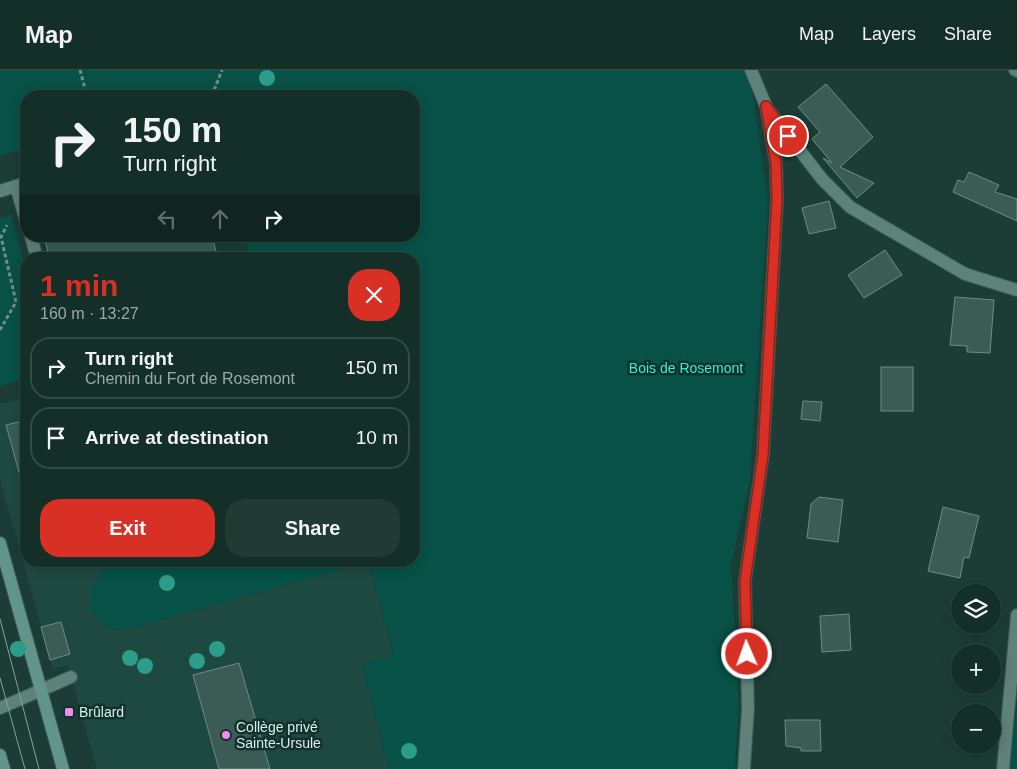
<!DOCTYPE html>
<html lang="en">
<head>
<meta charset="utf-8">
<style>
	:root { --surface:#142e28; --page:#213a34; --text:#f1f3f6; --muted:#9da8a8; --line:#334a45; --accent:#d93025 }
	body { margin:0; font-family:Arial,sans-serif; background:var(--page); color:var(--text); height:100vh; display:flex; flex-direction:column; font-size:19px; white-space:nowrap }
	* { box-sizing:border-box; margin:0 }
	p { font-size:16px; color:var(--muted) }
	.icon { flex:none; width:28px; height:28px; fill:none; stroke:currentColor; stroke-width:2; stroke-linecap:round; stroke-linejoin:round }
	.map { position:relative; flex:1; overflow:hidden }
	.drawer { position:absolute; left:20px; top:182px; width:400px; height:315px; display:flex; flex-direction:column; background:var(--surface); border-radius:20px; box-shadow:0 2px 12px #0003,0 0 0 1px var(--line) }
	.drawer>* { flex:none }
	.hud { position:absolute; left:20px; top:20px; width:400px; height:152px; border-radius:20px; box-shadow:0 2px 12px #0003,0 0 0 1px var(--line); background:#142e28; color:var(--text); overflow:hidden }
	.buttons { position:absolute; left:951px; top:514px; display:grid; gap:10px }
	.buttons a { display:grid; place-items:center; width:50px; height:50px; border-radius:50%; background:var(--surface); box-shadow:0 2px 12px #0003,0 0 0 1px var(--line); font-size:25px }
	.pin { position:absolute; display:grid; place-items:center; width:42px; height:42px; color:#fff; margin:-21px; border:2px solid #fff; border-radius:50%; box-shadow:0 1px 5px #0007 }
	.me { position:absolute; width:55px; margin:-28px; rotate:358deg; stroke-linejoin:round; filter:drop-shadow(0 0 4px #0008) }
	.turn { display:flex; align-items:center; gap:18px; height:105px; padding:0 20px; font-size:22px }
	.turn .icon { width:65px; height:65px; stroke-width:2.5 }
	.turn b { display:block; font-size:35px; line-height:42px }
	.lanes { display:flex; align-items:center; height:48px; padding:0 20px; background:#0003; justify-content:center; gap:25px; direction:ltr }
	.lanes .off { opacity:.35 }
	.round { display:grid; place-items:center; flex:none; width:52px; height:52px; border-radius:20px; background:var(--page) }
	.overview { display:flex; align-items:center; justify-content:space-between; height:85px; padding:0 20px }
	h1 { font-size:30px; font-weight:800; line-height:38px; color:var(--accent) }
	.action { display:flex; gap:10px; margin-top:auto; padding:10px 20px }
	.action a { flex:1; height:58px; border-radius:20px; background:var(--accent); color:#fff; font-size:20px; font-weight:800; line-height:58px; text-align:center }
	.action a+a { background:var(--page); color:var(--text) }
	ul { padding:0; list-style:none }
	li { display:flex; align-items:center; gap:15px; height:62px; margin:0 10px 8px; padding:0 10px; border:2px solid var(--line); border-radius:20px }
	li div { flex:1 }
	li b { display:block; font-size:19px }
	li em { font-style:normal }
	header { display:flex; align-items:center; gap:30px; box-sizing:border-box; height:70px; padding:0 25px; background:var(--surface); border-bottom:1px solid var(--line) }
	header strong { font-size:24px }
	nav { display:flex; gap:28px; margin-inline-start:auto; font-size:18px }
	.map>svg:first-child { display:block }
</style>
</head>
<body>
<header>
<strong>Map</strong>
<nav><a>Map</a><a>Layers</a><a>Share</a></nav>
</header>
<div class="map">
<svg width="1017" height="699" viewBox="0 0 1017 699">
	<rect width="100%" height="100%" fill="#1b3d36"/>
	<path fill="#1e4941" d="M 26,327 L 26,491 L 106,491 L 103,556 L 122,561 L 368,492 L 394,585 L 362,595 L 387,692 L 391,699 L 97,699 L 68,595 L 53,599 L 0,410 L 0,334 Z"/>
	<g fill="#075146">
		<path d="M 0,0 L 744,0 L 752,20 L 768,131 L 750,410 L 731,495 L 739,636 L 735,699 L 391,699 L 387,692 L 362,595 L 394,585 L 368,492 L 122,561 L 103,556 L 89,539 L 92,520 L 106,491 L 414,491 L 414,189 L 251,189 L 244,166 L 414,166 L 414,26 L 26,26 L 26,79 L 0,86 Z"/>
		<path d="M 11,145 L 26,201 L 26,309 L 0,316 L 0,149 Z"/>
		<path d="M 1017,639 L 1017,699 L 1006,699 Z"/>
	</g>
	<g fill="#3b5c55" stroke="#6a8d85">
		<path d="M 826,14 L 873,67 L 840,97 L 874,113 L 857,128 L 823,88 L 832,93 L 812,69 L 820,62 L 798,37 Z"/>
		<path d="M 969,102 L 999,115 L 995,122 L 1017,129 L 1017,151 L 953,122 L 958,110 L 964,112 Z"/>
		<path d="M 829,131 L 836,158 L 809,164 L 802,138 Z"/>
		<path d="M 64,166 L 212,166 L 218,189 L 50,189 L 45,171 Z"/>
		<path d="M 885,180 L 902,205 L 864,228 L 848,205 Z"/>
		<path d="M 955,227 L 994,230 L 990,283 L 967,282 L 967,276 L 950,275 Z"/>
		<rect x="881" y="297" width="32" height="44"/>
		<path d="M 803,331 L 822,332 L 820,351 L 801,349 Z"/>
		<path d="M 26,350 L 26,405 L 20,406 L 6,355 Z"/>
		<path d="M 819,427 L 843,430 L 838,472 L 807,468 L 811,434 Z"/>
		<path d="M 943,437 L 979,446 L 969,488 L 964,487 L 960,508 L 928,501 Z"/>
		<path d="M 849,544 L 851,580 L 822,582 L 820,546 Z"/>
		<path d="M 61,552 L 70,584 L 50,590 L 41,557 Z"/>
		<path d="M 239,593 L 270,699 L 219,699 L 193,605 Z"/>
		<path d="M 785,650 L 820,650 L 821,681 L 801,681 L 801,678 L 786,676 Z"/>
	</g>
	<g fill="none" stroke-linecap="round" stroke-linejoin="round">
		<defs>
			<g id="service">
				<path d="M 16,116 L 26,151"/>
				<path d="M 31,166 L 37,189"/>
				<path d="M 0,638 L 71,607"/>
			</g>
			<g id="minor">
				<path d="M 1015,0 L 1017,1"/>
				<path d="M 767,38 L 822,109 L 850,137 L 965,204 L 1017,220"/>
				<path d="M 0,121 L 26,113"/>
				<path d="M 744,699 L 748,638 L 745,511 L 763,385 L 777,129 L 776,93 L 766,36 L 751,0"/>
				<path d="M 1003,699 L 1017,545"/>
			</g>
			<g id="secondary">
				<path d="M 0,473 L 63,699"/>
				<path d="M 0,685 L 4,699"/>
			</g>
		</defs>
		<use href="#service" stroke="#395853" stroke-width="14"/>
		<use href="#minor" stroke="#395853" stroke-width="14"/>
		<use href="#secondary" stroke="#395853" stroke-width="14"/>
		<g stroke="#728d87" stroke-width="3" stroke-dasharray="4 2.5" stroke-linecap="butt">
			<path d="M 80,0 L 87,26"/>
			<path d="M 214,26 L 213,23 L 222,0"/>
			<path d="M 0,260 L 16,232 L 1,167 L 7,155"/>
		</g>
		<use href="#service" stroke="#5e8179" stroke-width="12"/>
		<use href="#minor" stroke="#5e8179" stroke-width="12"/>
		<use href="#secondary" stroke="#62958a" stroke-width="12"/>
		<g stroke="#86a09a" stroke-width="1">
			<path d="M 0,549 L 39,699"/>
			<path d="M 0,608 L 25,699"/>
		</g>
	</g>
	<g fill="#2c9d8a">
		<circle cx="267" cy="8" r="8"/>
		<circle cx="167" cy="513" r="8"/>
		<circle cx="18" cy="579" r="8"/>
		<circle cx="217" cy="579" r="8"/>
		<circle cx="130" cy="588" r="8"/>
		<circle cx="197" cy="591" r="8"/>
		<circle cx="145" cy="596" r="8"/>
		<circle cx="409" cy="681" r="8"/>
	</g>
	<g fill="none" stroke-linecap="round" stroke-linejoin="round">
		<defs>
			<path id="route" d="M 747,584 L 745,511 L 763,385 L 777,129 L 776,93 L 766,36 L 788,66"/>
		</defs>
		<use href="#route" stroke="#8d1f18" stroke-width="12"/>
		<use href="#route" stroke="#d93025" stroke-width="9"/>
	</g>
	<g fill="#f589ef" stroke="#10322c" stroke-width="2">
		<rect x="64" y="637" width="10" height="10" rx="2.5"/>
		<circle cx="226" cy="665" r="5"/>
	</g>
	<g text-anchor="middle" stroke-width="5" stroke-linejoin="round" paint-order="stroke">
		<g font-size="14" fill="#39eccf" stroke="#10322c">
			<text x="686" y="303">Bois de Rosemont</text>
		</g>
		<g font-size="14" fill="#daede8" stroke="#10322c" text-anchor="start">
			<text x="79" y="647">Brûlard</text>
			<text x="236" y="662">Collège privé<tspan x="236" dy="16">Sainte-Ursule</tspan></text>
		</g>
	</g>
</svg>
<div class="buttons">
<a><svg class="icon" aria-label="layers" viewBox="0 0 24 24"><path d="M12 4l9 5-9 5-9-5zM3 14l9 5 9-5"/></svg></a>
<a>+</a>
<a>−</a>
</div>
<div class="pin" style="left:788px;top:66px;background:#d93025"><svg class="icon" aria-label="arrive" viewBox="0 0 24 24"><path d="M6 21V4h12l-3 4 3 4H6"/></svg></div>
<svg class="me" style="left:747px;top:584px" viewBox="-20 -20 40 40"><circle r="17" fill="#d93025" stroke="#fff" stroke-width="3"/><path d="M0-11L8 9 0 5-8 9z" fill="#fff"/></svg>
<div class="hud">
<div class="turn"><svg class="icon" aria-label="right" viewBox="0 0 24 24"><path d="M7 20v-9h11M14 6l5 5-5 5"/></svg><div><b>150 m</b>Turn right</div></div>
<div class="lanes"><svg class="icon off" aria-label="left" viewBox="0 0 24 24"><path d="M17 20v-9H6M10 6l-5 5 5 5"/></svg><svg class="icon off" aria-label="ahead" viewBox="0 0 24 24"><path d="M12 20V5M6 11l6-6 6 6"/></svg><svg class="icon" aria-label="right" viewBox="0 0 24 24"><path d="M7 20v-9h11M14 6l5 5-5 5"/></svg></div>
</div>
<section class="drawer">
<div class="overview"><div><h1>1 min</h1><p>160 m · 13:27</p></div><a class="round" style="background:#d93025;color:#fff"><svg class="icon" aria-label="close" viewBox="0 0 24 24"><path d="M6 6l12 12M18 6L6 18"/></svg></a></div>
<ul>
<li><svg class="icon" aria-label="right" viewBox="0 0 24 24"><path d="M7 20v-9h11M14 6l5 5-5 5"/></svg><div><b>Turn right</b><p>Chemin du Fort de Rosemont</p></div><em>150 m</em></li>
<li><svg class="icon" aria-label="arrive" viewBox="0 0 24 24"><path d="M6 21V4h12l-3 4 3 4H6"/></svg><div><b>Arrive at destination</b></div><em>10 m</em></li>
</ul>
<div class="action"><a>Exit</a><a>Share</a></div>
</section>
</div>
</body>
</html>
